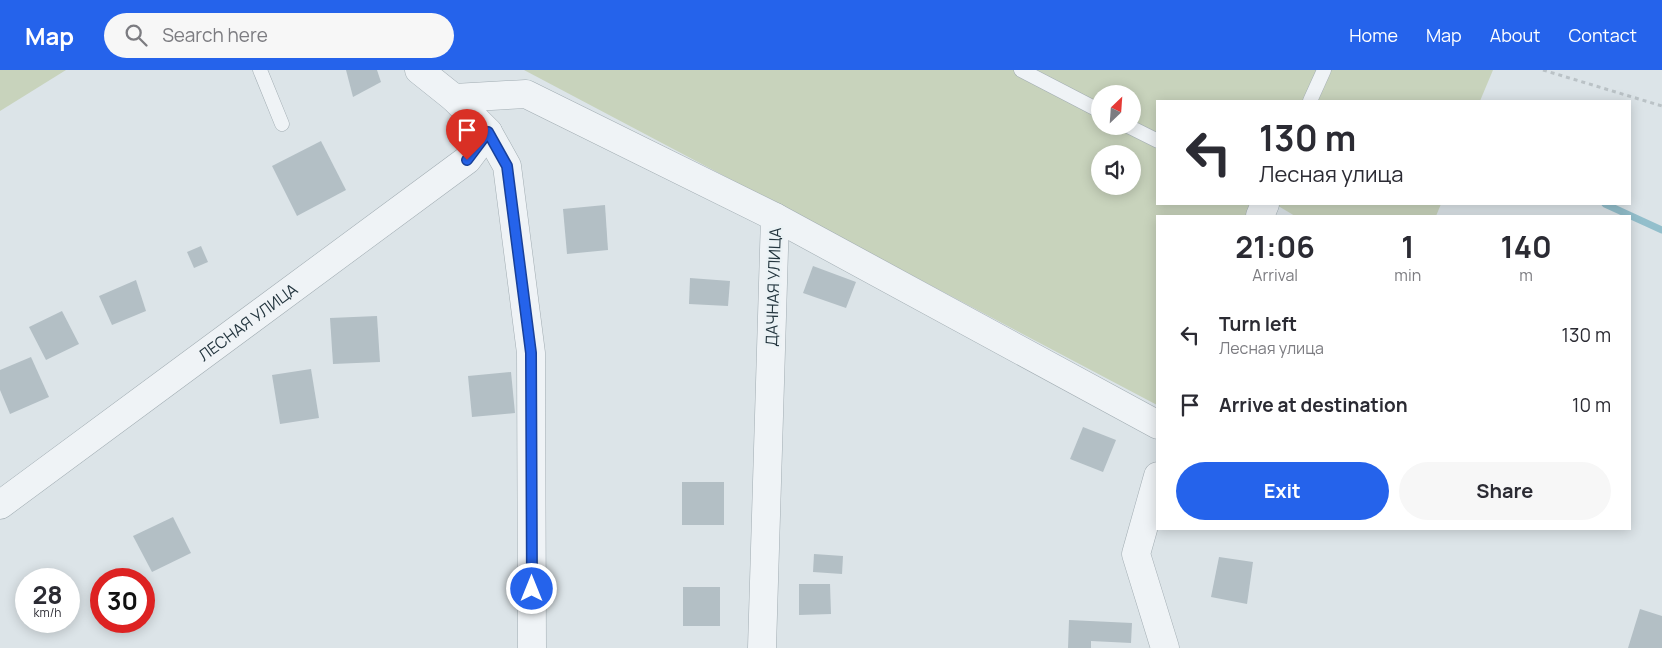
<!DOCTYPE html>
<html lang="en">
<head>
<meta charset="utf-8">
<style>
	:root { --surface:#fff; --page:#f7f7f7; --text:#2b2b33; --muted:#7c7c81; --accent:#2563eb }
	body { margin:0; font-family:Manrope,sans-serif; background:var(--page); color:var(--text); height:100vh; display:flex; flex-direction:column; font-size:19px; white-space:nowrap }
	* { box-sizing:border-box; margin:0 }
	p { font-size:16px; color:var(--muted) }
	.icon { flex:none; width:28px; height:28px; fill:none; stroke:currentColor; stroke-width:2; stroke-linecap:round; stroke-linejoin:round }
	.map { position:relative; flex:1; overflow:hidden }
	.sheet { position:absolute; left:1156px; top:145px; width:475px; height:315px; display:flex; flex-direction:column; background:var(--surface); border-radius:0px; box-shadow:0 2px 12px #0003 }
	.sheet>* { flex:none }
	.banner { position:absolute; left:1156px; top:30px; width:475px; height:105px; border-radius:0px; box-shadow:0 2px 12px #0003; background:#fff; color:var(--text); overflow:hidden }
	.needle { width:32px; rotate:25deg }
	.buttons { position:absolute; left:1091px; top:15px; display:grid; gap:10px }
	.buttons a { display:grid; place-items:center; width:50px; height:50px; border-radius:50%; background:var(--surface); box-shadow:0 2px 12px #0003; font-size:25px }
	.speed { position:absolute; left:15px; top:498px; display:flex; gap:10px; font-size:25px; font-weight:700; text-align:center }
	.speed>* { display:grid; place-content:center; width:65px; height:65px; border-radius:50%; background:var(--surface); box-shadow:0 2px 12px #0003; line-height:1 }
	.speed small { font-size:12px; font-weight:400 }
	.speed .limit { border:8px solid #d22; background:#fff; color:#111 }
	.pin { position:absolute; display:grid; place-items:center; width:42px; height:42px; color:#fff; margin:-51px -21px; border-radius:50% 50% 50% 0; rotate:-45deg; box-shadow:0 0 5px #0007 }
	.pin .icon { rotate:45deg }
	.me { position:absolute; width:55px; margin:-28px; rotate:0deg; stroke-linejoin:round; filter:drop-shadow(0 0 4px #0008) }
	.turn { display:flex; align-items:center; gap:18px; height:105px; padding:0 20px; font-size:22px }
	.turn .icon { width:65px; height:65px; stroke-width:2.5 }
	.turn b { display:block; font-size:35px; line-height:42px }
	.eta { display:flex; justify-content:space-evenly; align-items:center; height:85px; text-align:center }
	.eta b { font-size:30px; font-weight:700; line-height:35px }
	.action { display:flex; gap:10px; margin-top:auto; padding:10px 20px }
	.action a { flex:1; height:58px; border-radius:30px; background:var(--accent); color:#fff; font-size:20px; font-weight:700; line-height:58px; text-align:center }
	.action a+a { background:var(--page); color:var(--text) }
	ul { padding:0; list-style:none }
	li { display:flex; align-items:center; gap:15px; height:70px; padding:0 20px }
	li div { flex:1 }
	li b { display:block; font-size:19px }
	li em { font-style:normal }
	header { display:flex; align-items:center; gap:30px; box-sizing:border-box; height:70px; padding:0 25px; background:var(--accent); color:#fff }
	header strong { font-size:24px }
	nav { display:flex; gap:28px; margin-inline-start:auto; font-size:18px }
	.search { width:350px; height:45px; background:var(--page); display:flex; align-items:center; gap:12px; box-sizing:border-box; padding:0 18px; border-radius:28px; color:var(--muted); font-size:19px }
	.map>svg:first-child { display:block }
</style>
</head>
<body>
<header>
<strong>Map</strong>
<div class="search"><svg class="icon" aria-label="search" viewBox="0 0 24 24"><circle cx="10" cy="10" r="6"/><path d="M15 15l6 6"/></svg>Search here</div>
<nav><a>Home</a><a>Map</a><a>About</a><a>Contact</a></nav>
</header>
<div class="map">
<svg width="1662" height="578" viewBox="0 0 1662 578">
	<rect width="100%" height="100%" fill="#dce4e8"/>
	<g fill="#c8d3bc" fill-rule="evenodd">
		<path d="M 0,0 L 66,0 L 0,41 Z"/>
		<path d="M 524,0 L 1493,0 L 1480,31 L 1158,31 L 1158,134 L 1265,134 L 1260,146 L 1158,146 L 1157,335 ZM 1100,24 L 1132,24 L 1132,56 L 1100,56 ZM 1100,84 L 1132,84 L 1132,116 L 1100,116 Z"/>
		<path d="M 1275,134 L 1441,134 L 1436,146 L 1295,146 Z"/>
	</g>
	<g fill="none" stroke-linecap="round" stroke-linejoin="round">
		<path stroke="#93bfcc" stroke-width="7" d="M 1605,134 L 1662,160"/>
	</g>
	<g fill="#b3bfc5">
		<path d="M 346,0 L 377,0 L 381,12 L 353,27 Z"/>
		<path d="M 321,71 L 346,120 L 297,146 L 272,96 Z"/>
		<path d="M 605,135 L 608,180 L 567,184 L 563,139 Z"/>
		<path d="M 201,176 L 208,192 L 194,198 L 187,182 Z"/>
		<path d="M 813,196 L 856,212 L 846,238 L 803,223 Z"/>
		<path d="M 690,208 L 730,211 L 728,236 L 689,234 Z"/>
		<path d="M 136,210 L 146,241 L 112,255 L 99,226 Z"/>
		<path d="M 62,241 L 79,274 L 46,290 L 29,257 Z"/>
		<path d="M 377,246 L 380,292 L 333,294 L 330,248 Z"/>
		<path d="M 31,287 L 49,327 L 10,344 L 0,320 L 0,300 Z"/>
		<path d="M 311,299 L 319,348 L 280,354 L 272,305 Z"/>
		<path d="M 511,302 L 515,343 L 472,347 L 468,306 Z"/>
		<path d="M 1083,357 L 1116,370 L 1103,402 L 1070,389 Z"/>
		<rect x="682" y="412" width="42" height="43"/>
		<path d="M 173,447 L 191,483 L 152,502 L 133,466 Z"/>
		<path d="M 814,484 L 843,486 L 842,504 L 813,502 Z"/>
		<path d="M 1219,487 L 1253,492 L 1247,534 L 1211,527 Z"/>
		<path d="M 799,514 L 830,514 L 831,544 L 799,545 Z"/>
		<rect x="683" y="517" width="37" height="39"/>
		<path d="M 1640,539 L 1662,546 L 1662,578 L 1628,578 Z"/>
		<path d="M 1069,550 L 1132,553 L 1131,573 L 1091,571 L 1091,578 L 1068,578 Z"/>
	</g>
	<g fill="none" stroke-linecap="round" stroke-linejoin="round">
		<defs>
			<g id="service">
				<path d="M 260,0 L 282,54"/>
				<path d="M 1021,0 L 1100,41"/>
				<path d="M 1310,31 L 1324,0"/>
				<path d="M 1128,56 L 1158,71"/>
			</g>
			<g id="minor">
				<path d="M 419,0 L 454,28 L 488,62 L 507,96 L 531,283 L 532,578"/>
				<path d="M 454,28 L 526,24 L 775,147 L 762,578"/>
				<path d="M 1260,146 L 1265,134"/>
				<path d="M 775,147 L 1158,355"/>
				<path d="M 1158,406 L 1136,484 L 1165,578"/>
				<path id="s1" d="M 0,435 L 467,90 L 488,62"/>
			</g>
		</defs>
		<use href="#service" stroke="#a1acb2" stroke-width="15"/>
		<use href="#minor" stroke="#a1acb2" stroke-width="29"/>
		<path stroke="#bac2c6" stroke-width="3" stroke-dasharray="4 4" stroke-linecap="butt" d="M 1543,0 L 1662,36"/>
		<use href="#service" stroke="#eff3f6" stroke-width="14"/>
		<use href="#minor" stroke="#eff3f6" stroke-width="28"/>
	</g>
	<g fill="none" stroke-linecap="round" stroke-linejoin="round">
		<defs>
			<path id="route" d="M 467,90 L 488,62 L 507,96 L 531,283 L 532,519"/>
		</defs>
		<use href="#route" stroke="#184099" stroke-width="12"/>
		<use href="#route" stroke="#2563eb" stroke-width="9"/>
	</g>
	<g text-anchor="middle" stroke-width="5" stroke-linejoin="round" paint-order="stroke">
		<g font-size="16" fill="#24363f" stroke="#ebf2f5">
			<text transform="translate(773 217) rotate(-88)" y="6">ДАЧНАЯ УЛИЦА</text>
			<text dy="6" stroke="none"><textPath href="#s1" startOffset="308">ЛЕСНАЯ УЛИЦА</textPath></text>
		</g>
	</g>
</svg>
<div class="buttons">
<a><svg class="needle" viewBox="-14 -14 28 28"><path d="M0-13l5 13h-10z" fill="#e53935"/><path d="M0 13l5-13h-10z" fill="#7c7c81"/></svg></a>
<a><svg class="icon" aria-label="sound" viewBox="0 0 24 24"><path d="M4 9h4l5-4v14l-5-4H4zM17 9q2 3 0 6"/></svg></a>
</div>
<div class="speed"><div>28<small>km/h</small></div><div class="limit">30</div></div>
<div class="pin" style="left:467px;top:90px;background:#d93025"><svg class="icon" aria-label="arrive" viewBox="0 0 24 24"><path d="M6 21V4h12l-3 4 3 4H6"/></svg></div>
<svg class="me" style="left:532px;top:519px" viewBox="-20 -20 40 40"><circle r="17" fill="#2563eb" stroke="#fff" stroke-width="3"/><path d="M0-11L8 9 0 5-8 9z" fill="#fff"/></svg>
<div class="banner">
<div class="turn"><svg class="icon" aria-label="left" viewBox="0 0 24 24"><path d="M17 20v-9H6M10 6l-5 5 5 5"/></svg><div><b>130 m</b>Лесная улица</div></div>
</div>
<section class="sheet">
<div class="eta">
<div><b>21:06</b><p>Arrival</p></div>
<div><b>1</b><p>min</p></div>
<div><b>140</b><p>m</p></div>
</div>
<ul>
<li><svg class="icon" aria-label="left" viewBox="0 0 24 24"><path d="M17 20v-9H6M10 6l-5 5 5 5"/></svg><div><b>Turn left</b><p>Лесная улица</p></div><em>130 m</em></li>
<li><svg class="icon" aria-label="arrive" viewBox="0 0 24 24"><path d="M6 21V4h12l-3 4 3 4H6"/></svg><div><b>Arrive at destination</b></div><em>10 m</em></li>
</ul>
<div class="action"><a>Exit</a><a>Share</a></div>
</section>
</div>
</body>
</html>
